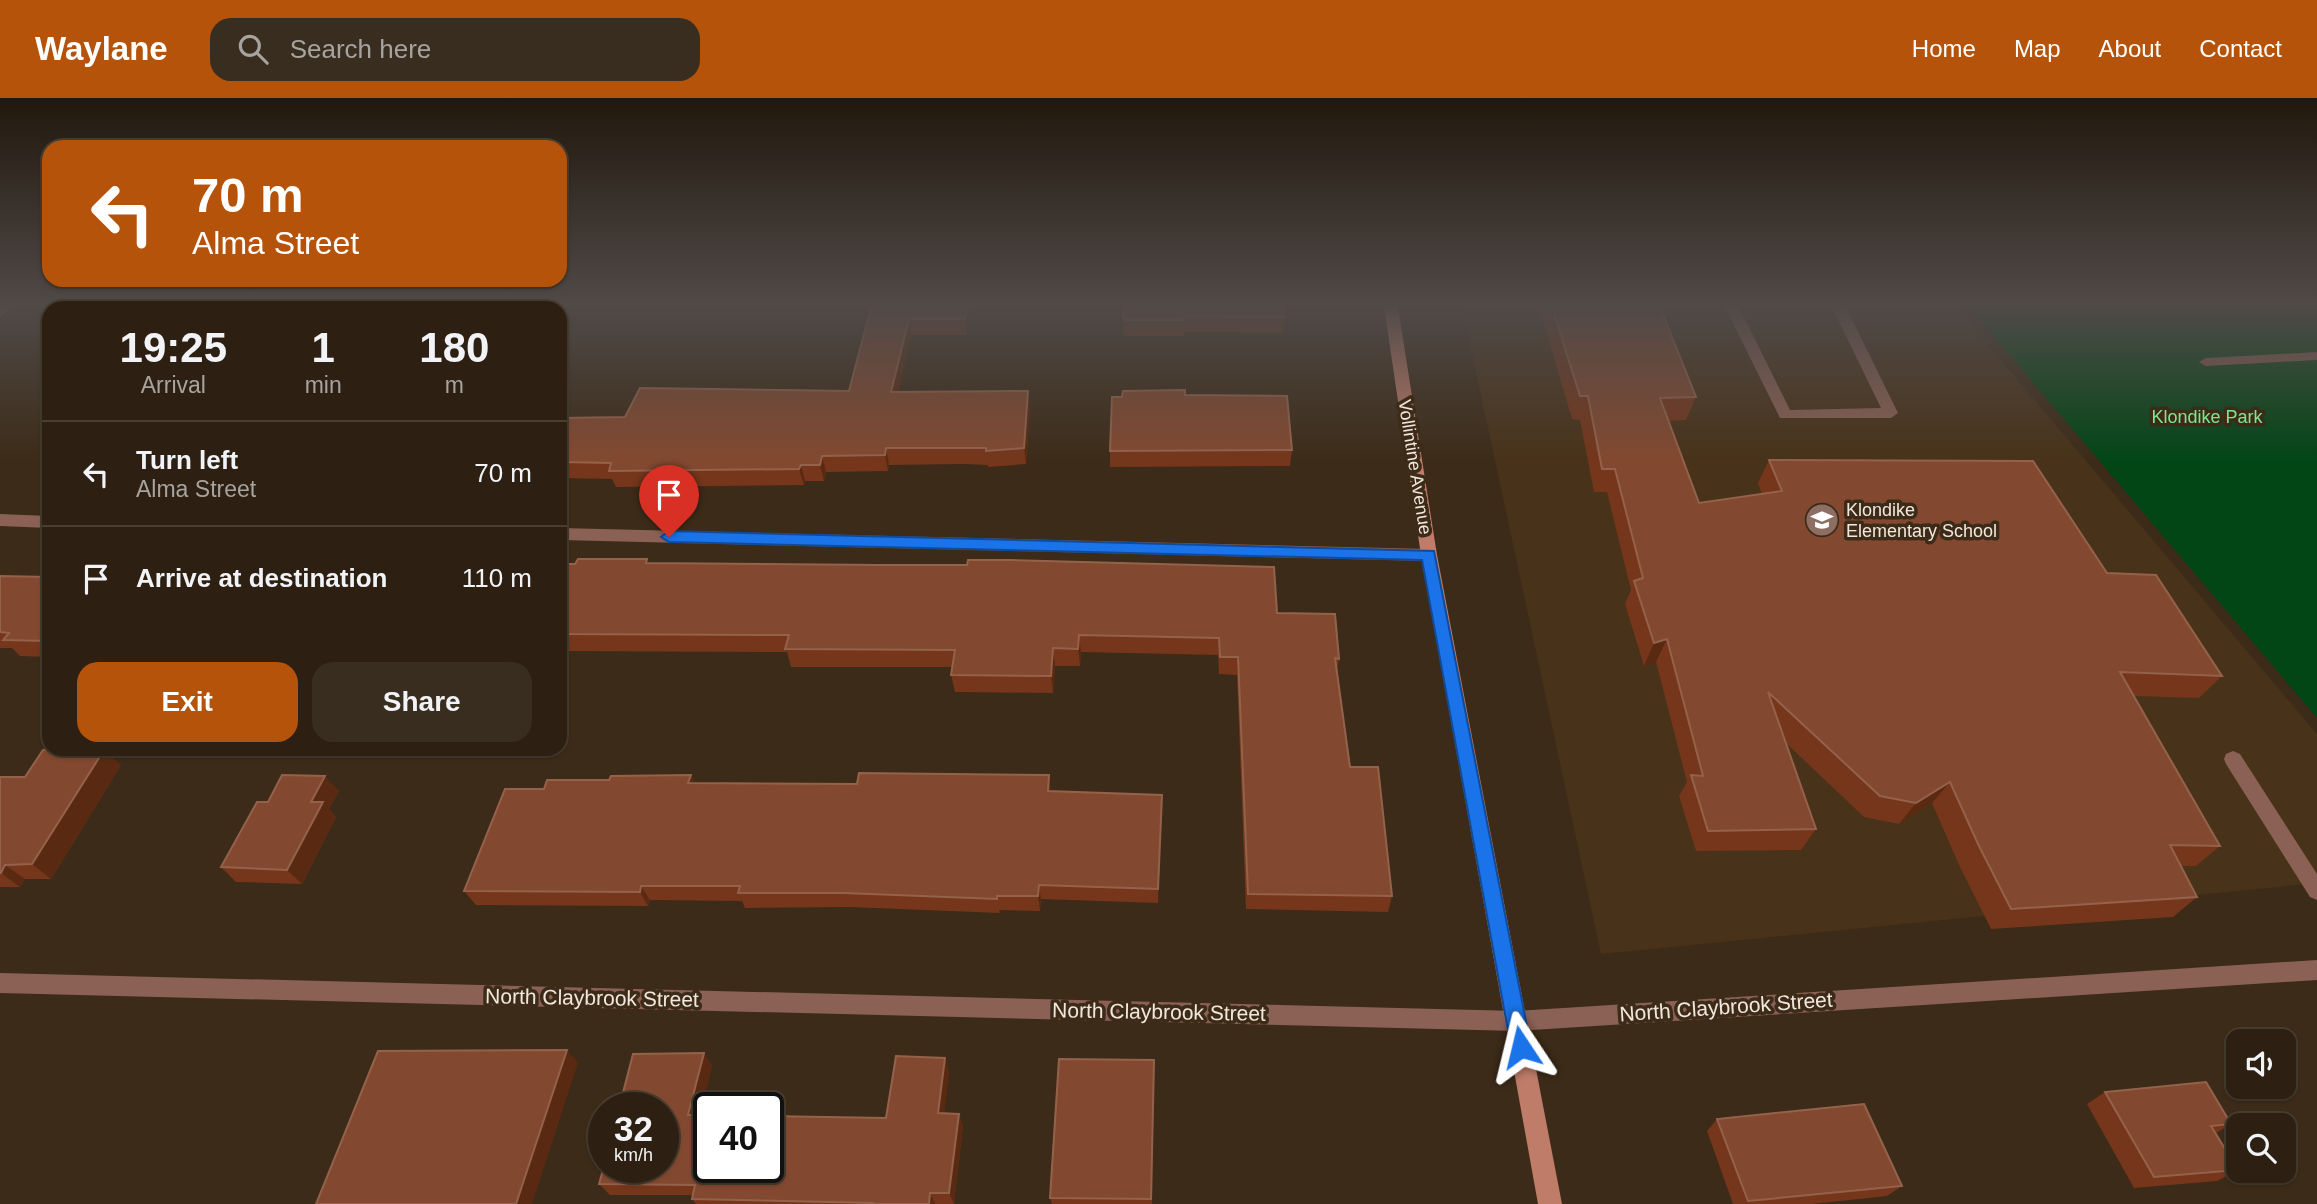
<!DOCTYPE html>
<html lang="en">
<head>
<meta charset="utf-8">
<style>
	:root { --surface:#2d2012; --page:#392d20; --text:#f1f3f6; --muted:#a7a39f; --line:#483e32; --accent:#b45309 }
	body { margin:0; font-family:Helvetica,sans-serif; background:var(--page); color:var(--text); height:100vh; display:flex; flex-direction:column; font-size:26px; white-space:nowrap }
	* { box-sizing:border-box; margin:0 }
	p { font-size:23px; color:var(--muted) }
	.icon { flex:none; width:38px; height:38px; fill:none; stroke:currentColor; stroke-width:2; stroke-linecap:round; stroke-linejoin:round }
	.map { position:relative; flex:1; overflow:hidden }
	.drawer { position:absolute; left:42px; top:203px; width:525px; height:455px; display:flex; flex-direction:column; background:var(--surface); border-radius:21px; box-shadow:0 2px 5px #0004,0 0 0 2px var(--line) }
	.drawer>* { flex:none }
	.top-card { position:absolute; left:42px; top:42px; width:525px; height:147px; border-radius:21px; box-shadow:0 2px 5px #0004,0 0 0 2px var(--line); background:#b45309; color:#fff; overflow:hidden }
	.controls { position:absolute; left:2226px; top:931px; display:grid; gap:14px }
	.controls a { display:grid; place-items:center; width:70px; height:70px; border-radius:14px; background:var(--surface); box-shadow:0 2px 5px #0004,0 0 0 2px var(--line); font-size:35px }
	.speed { position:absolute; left:588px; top:994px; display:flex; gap:14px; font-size:35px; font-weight:700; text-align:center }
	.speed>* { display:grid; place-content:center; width:91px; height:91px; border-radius:50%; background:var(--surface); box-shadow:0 2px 5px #0004,0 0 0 2px var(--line); line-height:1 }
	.speed small { font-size:18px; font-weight:400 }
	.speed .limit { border:4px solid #111; border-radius:10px; background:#fff; color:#111 }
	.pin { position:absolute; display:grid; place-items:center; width:60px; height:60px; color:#fff; margin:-72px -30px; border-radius:50% 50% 50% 0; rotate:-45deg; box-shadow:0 0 7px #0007 }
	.pin .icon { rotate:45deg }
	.me { position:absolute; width:77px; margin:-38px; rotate:350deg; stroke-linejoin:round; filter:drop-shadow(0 0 5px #0008) }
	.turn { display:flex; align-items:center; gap:24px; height:147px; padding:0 35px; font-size:32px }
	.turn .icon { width:91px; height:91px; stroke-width:2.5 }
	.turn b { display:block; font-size:49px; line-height:60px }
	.eta { display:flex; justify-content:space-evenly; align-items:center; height:119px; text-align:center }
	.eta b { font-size:42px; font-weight:700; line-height:49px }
	.primary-button { display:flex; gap:14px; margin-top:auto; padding:14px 35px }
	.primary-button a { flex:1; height:80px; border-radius:21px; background:var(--accent); color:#fff; font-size:28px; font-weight:700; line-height:80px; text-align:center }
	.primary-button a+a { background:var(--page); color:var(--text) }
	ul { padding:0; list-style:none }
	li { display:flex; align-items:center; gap:21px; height:105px; padding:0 35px; border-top:2px solid var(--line) }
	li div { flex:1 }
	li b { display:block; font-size:26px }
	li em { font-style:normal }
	header { display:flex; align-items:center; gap:42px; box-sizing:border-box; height:98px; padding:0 35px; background:var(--accent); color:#fff }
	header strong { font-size:33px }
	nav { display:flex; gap:38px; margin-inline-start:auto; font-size:24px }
	.search { width:490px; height:63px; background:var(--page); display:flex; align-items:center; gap:18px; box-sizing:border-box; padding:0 24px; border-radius:21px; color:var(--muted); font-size:26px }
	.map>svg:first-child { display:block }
</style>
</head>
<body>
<header>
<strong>Waylane</strong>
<div class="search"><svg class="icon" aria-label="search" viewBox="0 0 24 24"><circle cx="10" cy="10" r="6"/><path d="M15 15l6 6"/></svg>Search here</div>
<nav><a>Home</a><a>Map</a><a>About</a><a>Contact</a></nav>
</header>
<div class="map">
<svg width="2317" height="1106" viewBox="0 0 2317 1106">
	<rect width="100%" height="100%" fill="#3c2b18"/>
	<path fill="#483219" d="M 1462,209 L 1956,209 L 2317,636 L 2317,785 L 1601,856 Z"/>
	<path fill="#024616" d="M 1969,209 L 2317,209 L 2317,620 Z"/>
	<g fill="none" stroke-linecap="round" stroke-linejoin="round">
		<g fill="#8b6155" fill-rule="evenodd">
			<path d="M 1725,209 L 1739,209 L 1790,312 L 1881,310 L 1832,209 L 1846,209 L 1898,315 L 1891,320 L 1780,320 Z"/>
			<path d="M 2317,254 L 2317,262 L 2206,268 L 2199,264 L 2206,260 Z"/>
			<path d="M 2233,653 L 2240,656 L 2317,776 L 2317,802 L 2310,799 L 2226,666 L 2224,661 L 2226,656 Z"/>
		</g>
		<g fill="#8b6155" fill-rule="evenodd">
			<path d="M 0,209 L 13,209 L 0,219 Z"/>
			<path d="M 0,416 L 49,418 L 49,430 L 0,428 Z"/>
			<path d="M 560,430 L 1429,451 L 1437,457 L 1429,463 L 560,442 Z"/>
			<path d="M 2317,862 L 2317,882 L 1517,933 L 0,895 L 0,875 L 1517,913 Z"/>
		</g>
		<path fill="#be7c69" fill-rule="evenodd" d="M 1384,209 L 1398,209 L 1437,457 L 1562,1106 L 1538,1106 L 1421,457 Z"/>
	</g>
	<g fill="#75361b">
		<path d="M 871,209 L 974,209 L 967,237 L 911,237 L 898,294 L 1030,310 L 1026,366 L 988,369 L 988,367 L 963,366 L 889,367 L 888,373 L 826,374 L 824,383 L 805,383 L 804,387 L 616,389 L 612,381 L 560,380 L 560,320 L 625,319 L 849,293 Z"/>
		<path d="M 1123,209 L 1285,219 L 1283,235 L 1184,234 L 1184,238 L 1126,238 L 1123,236 Z"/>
		<path d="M 1539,209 L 1660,209 L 1696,299 L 1686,322 L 1669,323 L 1699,405 L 1762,396 L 1758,385 L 1769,362 L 2107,475 L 2222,578 L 2199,600 L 2134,598 L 2220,748 L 2196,768 L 2181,768 L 2197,799 L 2173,819 L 1991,831 L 1959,767 L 1932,705 L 1899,726 L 1864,719 L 1786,645 L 1816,731 L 1801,752 L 1696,753 L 1679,698 L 1687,684 L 1656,564 L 1644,568 L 1625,506 L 1631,492 L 1607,394 L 1594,394 L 1580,322 L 1572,321 Z"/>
		<path d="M 1185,297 L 1292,352 L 1290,368 L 1110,369 L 1110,353 Z"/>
		<path d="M 648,465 L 1277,515 L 1339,561 L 1337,571 L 1350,669 L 1392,798 L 1388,814 L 1246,811 L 1237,577 L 1219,576 L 1218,557 L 1081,554 L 1080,568 L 1055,568 L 1053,595 L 955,594 L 951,577 L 952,569 L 791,569 L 787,554 L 560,553 L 560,466 Z"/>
		<path d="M 0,478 L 49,479 L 49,559 L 20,558 L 12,550 L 0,550 Z"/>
		<path d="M 121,667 L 51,781 L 25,781 L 20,789 L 0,789 L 0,679 L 25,679 Z"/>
		<path d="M 695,685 L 1051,694 L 1162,697 L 1158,805 L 1041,801 L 1040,813 L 999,812 L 1000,815 L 849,809 L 745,810 L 742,803 L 650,802 L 648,808 L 476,807 L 464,793 L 544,691 Z"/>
		<path d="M 339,693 L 329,711 L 336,719 L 302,786 L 236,784 L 221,769 L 268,704 Z"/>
		<path d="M 1154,962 L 1152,1106 L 1052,1106 L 1050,1100 Z"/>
		<path d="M 712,967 L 700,1017 L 886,1020 L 949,972 L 944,1015 L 963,1027 L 954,1106 L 696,1106 L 692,1101 L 693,1097 L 610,1097 L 599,1086 Z"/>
		<path d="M 2105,994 L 2231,1026 L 2216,1035 L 2238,1072 L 2217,1083 L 2134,1090 L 2087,1006 Z"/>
		<path d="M 1717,1021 L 1902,1088 L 1887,1098 L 1812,1106 L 1733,1106 L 1707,1033 Z"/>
	</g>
	<g fill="#592a11">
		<path d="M 466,209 L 483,209 L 482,210 L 465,210 Z"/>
		<path d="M 968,209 L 974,209 L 967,237 L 965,221 Z"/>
		<path d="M 909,221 L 911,237 L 894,311 L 891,294 Z"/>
		<path d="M 1028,293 L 1030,310 L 1026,366 L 1024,350 Z"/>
		<path d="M 886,350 L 889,367 L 888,373 L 885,357 Z"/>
		<path d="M 822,358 L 826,374 L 824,383 L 820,367 Z"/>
		<path d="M 801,367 L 805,383 L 804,387 L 799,371 Z"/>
		<path d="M 1079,537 L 1081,554 L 1080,568 L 1078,551 Z"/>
		<path d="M 1667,541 L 1656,564 L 1644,568 L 1654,545 Z"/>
		<path d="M 1053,550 L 1055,568 L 1053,595 L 1051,578 Z"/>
		<path d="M 104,652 L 121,667 L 51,781 L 32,766 Z"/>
		<path d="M 691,677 L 698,692 L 688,685 Z"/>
		<path d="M 1049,677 L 1051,692 L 1050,708 L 1048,693 Z"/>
		<path d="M 325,678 L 339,693 L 329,711 L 336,719 L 302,786 L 287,772 L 311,704 Z"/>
		<path d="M 1950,684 L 1932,705 L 1899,726 L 1916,705 Z"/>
		<path d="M 1162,697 L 1162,712 L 1158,805 L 1158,791 Z"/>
		<path d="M 5,767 L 25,781 L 20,789 L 1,775 Z"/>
		<path d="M 1039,787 L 1041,801 L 1040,813 L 1038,798 Z"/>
		<path d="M 641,788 L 650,802 L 648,808 L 640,794 Z"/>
		<path d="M 567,952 L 578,965 L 532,1106 L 516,1106 Z"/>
		<path d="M 704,955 L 712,967 L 697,1029 L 688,1017 Z"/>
		<path d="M 945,960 L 949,972 L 943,1027 L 938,1015 Z"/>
		<path d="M 959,1016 L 963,1027 L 954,1106 L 949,1095 Z"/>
		<path d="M 930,1095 L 935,1105 L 935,1106 L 929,1106 Z"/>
	</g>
	<g fill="#834930" stroke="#94624b" stroke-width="2">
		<path d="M 408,209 L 466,209 L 465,210 L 407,210 Z"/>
		<path d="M 871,209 L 968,209 L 965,221 L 909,221 L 891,294 L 1028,293 L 1024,350 L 986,353 L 986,350 L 886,350 L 885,357 L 822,358 L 820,367 L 801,367 L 799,371 L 609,373 L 611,365 L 560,364 L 560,320 L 625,319 L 640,290 L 849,293 Z"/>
		<path d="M 1123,209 L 1284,209 L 1285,219 L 1184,218 L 1184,222 L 1125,222 L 1123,219 Z"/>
		<path d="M 1552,209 L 1660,209 L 1696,299 L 1660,300 L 1699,405 L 1782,393 L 1769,362 L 2033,363 L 2107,475 L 2156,477 L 2222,578 L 2120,574 L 2220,748 L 2170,747 L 2197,799 L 2011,811 L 1978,746 L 1950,684 L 1916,705 L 1880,698 L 1768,594 L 1816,731 L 1708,733 L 1691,677 L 1703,678 L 1667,541 L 1654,545 L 1634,483 L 1643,480 L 1615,371 L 1602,371 L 1588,298 L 1580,298 Z"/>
		<path d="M 1185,292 L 1185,297 L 1287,298 L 1292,352 L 1110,353 L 1112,299 L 1122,299 L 1123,293 Z"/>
		<path d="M 578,461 L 647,461 L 646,465 L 881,467 L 967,467 L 968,462 L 1011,462 L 1274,469 L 1277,515 L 1335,516 L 1339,561 L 1335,560 L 1350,669 L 1378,669 L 1392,798 L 1248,796 L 1238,559 L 1220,559 L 1219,540 L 1079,537 L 1078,551 L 1053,550 L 1051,578 L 951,577 L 955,552 L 785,551 L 789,537 L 560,536 L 560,466 L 575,466 Z"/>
		<path d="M 0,478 L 49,479 L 49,543 L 3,542 L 9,535 L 0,534 Z"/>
		<path d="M 43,652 L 104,652 L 32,766 L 5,767 L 1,775 L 0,775 L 0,679 L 25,679 Z"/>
		<path d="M 859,675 L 1049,677 L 1048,693 L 1162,697 L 1158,791 L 1039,787 L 1038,798 L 997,798 L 997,801 L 844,795 L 738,795 L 740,788 L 641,788 L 640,794 L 464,793 L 505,691 L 544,691 L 547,682 L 609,682 L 611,678 L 691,677 L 688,685 L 857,686 Z"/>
		<path d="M 282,677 L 325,678 L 311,704 L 323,704 L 287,772 L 221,769 L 257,704 L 268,704 Z"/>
		<path d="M 567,952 L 516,1106 L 316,1106 L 378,953 Z"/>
		<path d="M 704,955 L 688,1017 L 709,1017 L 709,1069 L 768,1069 L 768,1018 L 886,1020 L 896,958 L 945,960 L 938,1015 L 959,1016 L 949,1095 L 930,1095 L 929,1106 L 873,1106 L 873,1105 L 692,1101 L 695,1087 L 599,1086 L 604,1068 L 663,1069 L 663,1010 L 619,1010 L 633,956 Z"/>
		<path d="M 1059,961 L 1154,962 L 1151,1101 L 1050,1100 Z"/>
		<path d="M 2206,984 L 2231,1026 L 2211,1028 L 2238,1072 L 2154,1079 L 2105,994 Z"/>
		<path d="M 1864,1006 L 1902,1088 L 1748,1103 L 1717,1021 Z"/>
	</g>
	<linearGradient id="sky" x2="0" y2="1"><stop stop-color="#21180d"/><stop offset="0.57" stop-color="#504a48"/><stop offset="1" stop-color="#504a48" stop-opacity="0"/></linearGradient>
	<rect width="2317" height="364" fill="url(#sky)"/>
	<path fill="#1a73e8" stroke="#114b97" stroke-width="2" d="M 669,433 L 1434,453 L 1531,949 L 1528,956 L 1521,959 L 1514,956 L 1511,949 L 1422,462 L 669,444 L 661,439 Z"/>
	<defs>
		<symbol id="school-disc" viewBox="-11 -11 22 22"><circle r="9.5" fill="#8d6e63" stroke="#3c2b18"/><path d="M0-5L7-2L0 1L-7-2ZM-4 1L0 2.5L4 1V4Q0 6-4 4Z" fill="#fff"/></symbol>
	</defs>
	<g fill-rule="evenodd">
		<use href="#school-disc" x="1803" y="403" width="38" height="38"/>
	</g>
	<g text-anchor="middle" stroke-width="7" stroke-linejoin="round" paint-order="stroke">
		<g font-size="18" fill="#7ee78d" stroke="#3c2b18">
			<text x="2207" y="325">Klondike Park</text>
		</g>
		<g font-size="18" fill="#f2e7db" stroke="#3c2b18">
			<text transform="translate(1415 369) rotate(81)" y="6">Vollintine Avenue</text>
		</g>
		<g font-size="18" fill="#f2e7db" stroke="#3c2b18" text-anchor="start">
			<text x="1846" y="418">Klondike<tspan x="1846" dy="21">Elementary School</tspan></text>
		</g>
		<g font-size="21" fill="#f2e7db" stroke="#3c2b18">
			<text transform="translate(592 900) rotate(1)" y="7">North Claybrook Street</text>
			<text transform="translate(1726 909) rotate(-4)" y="7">North Claybrook Street</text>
			<text transform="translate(1159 914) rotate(1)" y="7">North Claybrook Street</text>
		</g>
	</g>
</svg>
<div class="controls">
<a><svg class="icon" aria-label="sound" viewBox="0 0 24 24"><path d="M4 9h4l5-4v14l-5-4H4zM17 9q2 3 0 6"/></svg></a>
<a><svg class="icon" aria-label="search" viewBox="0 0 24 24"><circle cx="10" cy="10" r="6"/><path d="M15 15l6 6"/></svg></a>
</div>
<div class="speed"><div>32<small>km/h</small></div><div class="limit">40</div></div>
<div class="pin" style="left:669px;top:439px;background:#d93025"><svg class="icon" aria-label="arrive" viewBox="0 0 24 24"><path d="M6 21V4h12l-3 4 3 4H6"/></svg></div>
<svg class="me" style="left:1521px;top:949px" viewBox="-20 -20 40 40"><path d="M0-17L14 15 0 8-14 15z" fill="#1a73e8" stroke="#fff" stroke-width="4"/></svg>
<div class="top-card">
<div class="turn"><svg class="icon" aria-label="left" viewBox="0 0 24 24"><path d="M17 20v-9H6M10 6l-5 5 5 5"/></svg><div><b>70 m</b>Alma Street</div></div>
</div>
<section class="drawer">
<div class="eta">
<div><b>19:25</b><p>Arrival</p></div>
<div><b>1</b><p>min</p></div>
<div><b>180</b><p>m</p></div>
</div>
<ul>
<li><svg class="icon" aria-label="left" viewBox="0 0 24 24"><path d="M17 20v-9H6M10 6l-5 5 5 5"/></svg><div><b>Turn left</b><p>Alma Street</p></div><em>70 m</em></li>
<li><svg class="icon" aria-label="arrive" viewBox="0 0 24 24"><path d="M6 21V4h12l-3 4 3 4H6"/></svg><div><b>Arrive at destination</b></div><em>110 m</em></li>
</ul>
<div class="primary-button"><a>Exit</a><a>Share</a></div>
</section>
</div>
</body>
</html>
